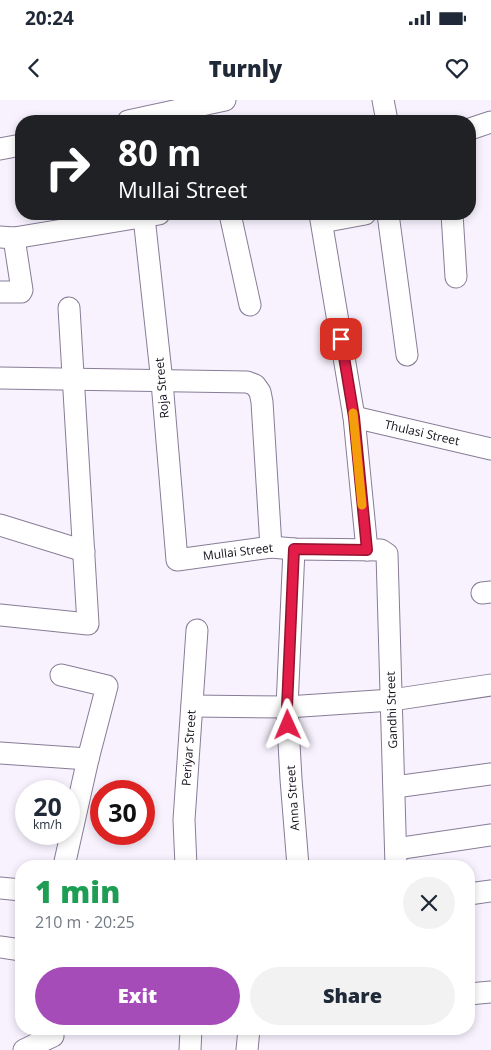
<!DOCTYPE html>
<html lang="en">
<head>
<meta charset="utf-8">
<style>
	:root { --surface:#fff; --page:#f2f2f3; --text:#1f2937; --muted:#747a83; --accent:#a54cb9 }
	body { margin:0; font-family:"Open Sans",sans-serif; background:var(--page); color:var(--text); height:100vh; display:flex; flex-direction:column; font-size:19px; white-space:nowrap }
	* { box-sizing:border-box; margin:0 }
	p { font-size:16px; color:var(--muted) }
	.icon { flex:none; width:28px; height:28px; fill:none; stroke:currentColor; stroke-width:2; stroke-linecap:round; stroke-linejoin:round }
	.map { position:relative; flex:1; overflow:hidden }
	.details { position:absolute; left:15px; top:760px; width:460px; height:175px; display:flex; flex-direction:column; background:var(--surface); border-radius:20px; box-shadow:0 2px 8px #0003 }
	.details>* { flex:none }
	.top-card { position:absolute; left:15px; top:15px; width:461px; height:105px; border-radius:20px; box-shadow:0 2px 8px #0003; background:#202124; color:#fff; overflow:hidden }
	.speed { position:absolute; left:15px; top:680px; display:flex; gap:10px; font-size:25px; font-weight:700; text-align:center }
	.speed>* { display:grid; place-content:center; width:65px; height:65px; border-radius:50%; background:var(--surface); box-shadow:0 2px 8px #0003; line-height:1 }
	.speed small { font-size:12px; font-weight:400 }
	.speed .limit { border:8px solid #d22; background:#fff; color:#111 }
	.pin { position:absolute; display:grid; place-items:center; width:42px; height:42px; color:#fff; margin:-21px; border-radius:10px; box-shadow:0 2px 8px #0006 }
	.me { position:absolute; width:55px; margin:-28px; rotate:359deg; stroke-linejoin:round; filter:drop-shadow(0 0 4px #0008) }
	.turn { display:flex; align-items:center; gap:18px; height:105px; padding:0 20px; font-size:22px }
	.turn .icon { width:65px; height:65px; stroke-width:2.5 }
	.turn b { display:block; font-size:35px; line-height:42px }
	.round { display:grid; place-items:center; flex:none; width:52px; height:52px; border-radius:26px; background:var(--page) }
	.headline { display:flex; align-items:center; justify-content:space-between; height:85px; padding:0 20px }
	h1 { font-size:30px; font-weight:800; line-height:38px; color:#1e9e55 }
	.cta { display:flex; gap:10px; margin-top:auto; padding:10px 20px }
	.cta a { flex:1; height:58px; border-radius:30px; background:var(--accent); color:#fff; font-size:20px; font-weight:800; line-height:58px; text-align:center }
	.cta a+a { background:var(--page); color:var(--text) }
	.status { display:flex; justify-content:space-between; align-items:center; height:35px; padding:0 25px; background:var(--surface); direction:ltr }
	.status svg { height:14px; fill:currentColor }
	header { display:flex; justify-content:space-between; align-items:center; height:65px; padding:0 20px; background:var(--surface); font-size:22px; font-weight:800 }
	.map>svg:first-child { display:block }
</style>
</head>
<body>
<div class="status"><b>20:24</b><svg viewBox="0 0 49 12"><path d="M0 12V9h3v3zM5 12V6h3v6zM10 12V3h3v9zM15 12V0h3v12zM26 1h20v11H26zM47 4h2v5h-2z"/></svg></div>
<header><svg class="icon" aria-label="back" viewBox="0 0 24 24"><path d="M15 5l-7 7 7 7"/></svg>Turnly<svg class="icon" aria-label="heart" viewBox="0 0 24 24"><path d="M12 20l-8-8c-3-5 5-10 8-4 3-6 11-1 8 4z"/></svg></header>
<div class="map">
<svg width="491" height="950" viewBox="0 0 491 950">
	<rect width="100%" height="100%" fill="#f7f2fe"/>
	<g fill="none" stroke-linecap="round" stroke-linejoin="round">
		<defs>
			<g id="minor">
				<path d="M 383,0 L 387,21"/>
				<path d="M 128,21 L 225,0"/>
				<path d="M 470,29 L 491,22"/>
				<path d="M 0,49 L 21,45"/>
				<path d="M 230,114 L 250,205"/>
				<path d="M 320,114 L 354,317 L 367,450"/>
				<path d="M 388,114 L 407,255"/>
				<path d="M 452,114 L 456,177"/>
				<path d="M 144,117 L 162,282 L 177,460 L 271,447 L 294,449 L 381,450 L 387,454 L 396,766"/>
				<path d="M 322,122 L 365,114"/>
				<path d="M 0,137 L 14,138 L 159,114"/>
				<path d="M 0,192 L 21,192 L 22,190 L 14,138"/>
				<path d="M 0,278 L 247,282 L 255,285 L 260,292 L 262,302 L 271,447"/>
				<path d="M 354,317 L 491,349"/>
				<path d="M 0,425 L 84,451"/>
				<path d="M 294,449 L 287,607 L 291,679 L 298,766"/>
				<path d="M 482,493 L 491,492"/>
				<path d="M 0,515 L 88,524 L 69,208"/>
				<path d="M 192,606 L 287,607 L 392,600 L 491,585"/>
				<path d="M 0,653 L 88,659 L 107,586 L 61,575"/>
				<path d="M 395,687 L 491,674"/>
				<path d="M 396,749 L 491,735"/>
				<path d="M 64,766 L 88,659"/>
				<path d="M 186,766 L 184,720 L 197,530"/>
				<path d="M 0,788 L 21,790"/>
				<path d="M 469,794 L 491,791"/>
				<path d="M 0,847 L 21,850"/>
				<path d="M 469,894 L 491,892"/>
				<path d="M 24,950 L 53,936"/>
				<path d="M 190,950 L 191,929"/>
				<path d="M 247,950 L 249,929"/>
			</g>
		</defs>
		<use href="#minor" stroke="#887c96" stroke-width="23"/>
		<use href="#minor" stroke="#fff" stroke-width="21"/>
	</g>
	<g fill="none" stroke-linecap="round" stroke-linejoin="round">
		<defs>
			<path id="route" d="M 288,625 L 287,607 L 294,449 L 367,450 L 354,317 L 341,239"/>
		</defs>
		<use href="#route" stroke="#92132f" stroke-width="12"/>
		<use href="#route" stroke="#e11d48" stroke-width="9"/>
		<path stroke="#f59e0b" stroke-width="9" d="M 353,313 L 362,405"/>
	</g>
	<g text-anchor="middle" stroke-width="5" stroke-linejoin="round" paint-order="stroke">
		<g font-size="12" fill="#130e18" stroke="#fff">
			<text transform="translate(162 288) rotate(-95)" y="4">Roja Street</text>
			<text transform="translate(422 333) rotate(13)" y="4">Thulasi Street</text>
			<text transform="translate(238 452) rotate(-7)" y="4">Mullai Street</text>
			<text transform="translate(392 610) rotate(-92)" y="4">Gandhi Street</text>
			<text transform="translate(189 648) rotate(-86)" y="4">Periyar Street</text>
			<text transform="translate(293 698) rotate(-94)" y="4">Anna Street</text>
		</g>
	</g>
</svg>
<div class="speed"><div>20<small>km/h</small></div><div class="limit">30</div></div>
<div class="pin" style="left:341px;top:239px;background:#d93025"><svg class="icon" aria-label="arrive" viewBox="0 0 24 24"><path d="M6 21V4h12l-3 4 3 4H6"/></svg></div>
<svg class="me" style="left:288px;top:625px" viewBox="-20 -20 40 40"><path d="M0-17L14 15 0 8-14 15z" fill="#e11d48" stroke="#fff" stroke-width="4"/></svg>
<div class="top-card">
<div class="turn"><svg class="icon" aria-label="right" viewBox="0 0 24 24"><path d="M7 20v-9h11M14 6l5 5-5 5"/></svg><div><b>80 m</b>Mullai Street</div></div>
</div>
<section class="details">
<div class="headline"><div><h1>1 min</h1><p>210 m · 20:25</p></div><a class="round"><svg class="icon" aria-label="close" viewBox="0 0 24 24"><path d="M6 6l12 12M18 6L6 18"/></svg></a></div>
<div class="cta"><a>Exit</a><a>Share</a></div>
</section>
</div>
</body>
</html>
